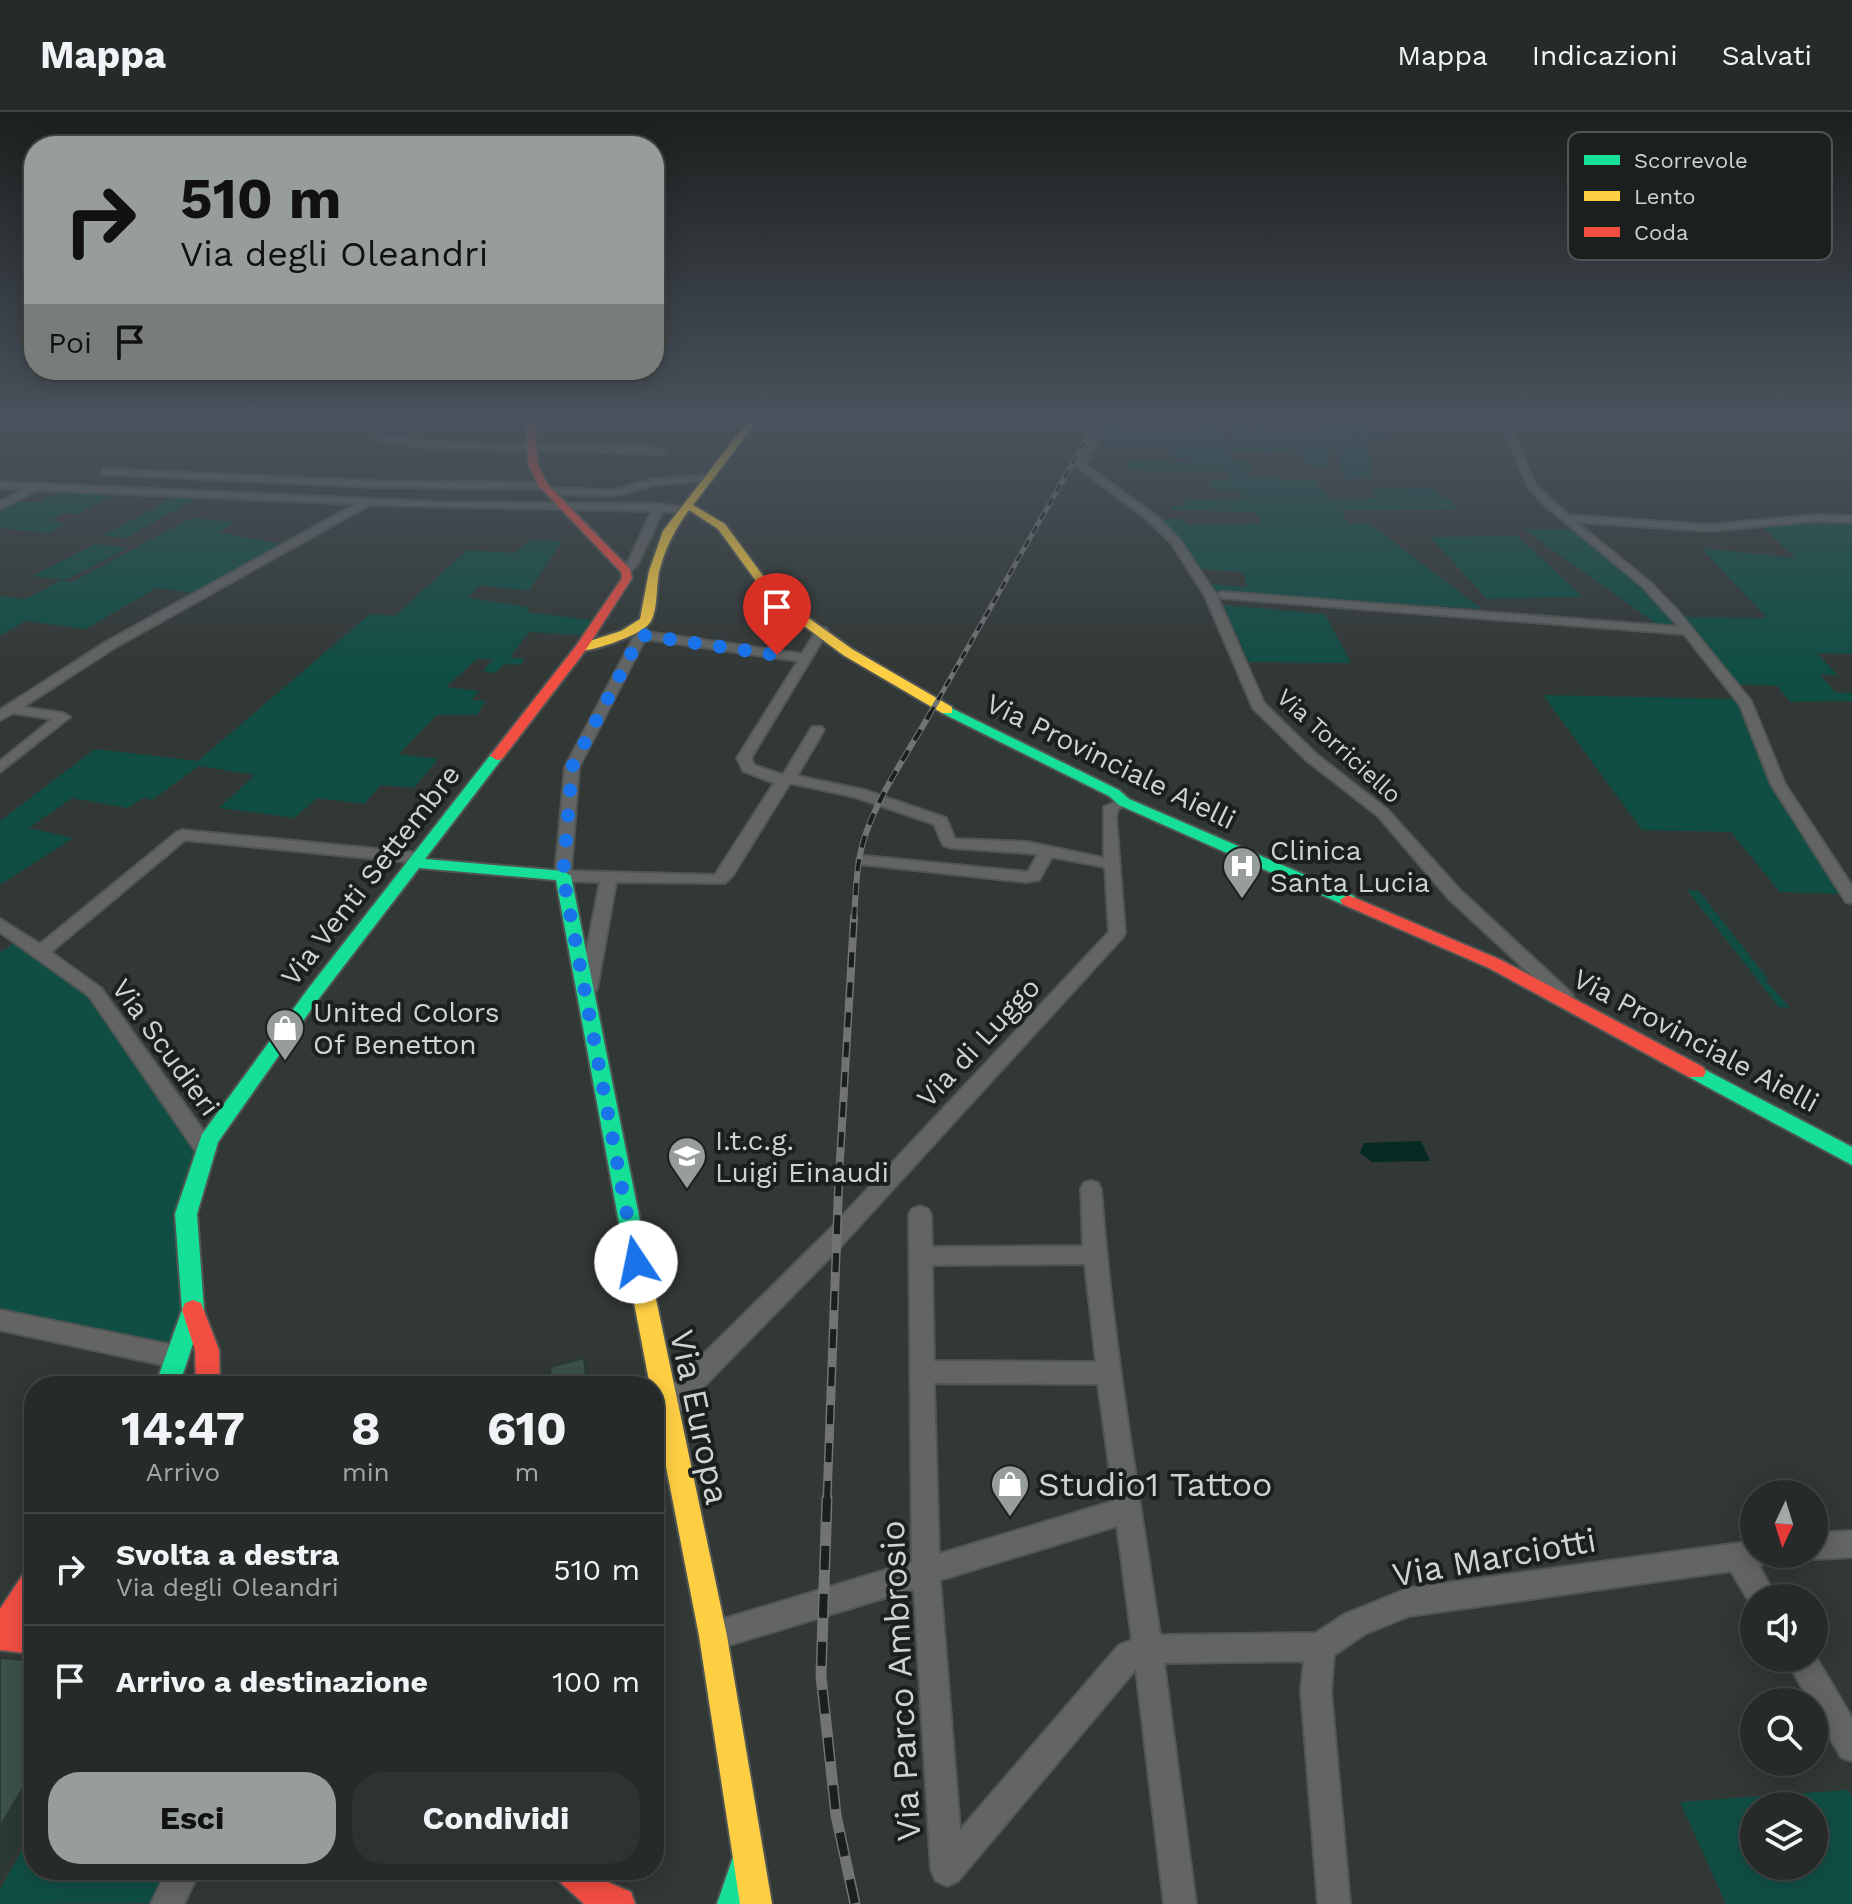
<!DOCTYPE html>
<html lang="it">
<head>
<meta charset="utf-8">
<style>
	:root { --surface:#262a28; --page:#2e3230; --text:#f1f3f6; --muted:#a4a7a8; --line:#424645; --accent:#979d9b }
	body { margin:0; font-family:"Work Sans",sans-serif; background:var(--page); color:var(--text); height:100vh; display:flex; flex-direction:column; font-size:30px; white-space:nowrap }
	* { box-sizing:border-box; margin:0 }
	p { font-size:26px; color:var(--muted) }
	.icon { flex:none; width:44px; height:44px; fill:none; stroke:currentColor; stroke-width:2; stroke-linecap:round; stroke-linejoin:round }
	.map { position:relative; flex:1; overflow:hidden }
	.panel { position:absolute; left:24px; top:1264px; width:640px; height:504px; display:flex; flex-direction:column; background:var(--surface); border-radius:32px; box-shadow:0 4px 20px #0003,0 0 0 2px var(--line) }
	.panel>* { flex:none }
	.guide { position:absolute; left:24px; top:24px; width:640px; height:244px; border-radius:32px; box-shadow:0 4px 20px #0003,0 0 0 2px var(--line); background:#979d9b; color:#111; overflow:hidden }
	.needle { width:52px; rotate:184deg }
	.tools { position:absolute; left:1740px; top:1368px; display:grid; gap:16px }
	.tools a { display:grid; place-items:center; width:88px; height:88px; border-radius:50%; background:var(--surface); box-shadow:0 4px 20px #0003,0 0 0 2px var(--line); font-size:40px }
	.pin { position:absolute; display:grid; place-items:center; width:68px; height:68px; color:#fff; margin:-82px -34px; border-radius:50% 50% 50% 0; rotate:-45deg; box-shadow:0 0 8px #0007 }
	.pin .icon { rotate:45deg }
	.me { position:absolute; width:88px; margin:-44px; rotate:349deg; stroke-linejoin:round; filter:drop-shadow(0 0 6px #0008) }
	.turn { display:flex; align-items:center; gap:28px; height:168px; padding:0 24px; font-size:36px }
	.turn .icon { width:104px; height:104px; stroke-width:2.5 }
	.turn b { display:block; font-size:56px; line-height:68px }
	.then { display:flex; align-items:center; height:76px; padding:0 24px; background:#0003; gap:16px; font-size:30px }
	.eta { display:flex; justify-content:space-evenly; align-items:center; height:136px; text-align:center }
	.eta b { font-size:48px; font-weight:700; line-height:56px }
	.cta { display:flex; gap:16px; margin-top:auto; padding:16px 24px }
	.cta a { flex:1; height:92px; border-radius:32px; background:var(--accent); color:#111; font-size:32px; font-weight:700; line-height:92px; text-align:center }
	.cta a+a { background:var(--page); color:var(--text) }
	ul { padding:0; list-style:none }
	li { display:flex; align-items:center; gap:24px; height:112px; padding:0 24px; border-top:2px solid var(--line) }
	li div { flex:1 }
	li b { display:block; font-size:30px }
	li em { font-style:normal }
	header { display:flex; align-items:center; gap:48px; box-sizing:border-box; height:112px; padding:0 40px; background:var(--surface); border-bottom:2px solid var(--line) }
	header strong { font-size:38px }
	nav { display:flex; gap:44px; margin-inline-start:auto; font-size:28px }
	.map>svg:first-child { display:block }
</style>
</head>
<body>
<header>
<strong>Mappa</strong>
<nav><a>Mappa</a><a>Indicazioni</a><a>Salvati</a></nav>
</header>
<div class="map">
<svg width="1852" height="1792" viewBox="0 0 1852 1792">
	<rect width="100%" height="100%" fill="#323836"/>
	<g fill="#104e44" fill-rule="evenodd">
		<path d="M 1251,308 L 1259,308 L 1269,321 L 1297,321 L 1300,324 L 1321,324 L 1315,315 L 1369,315 L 1372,318 L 1385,318 L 1391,324 L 1349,326 L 1349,332 L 1369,334 L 1371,366 L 1344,367 L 1337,338 L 1327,338 L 1330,354 L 1307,354 L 1298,338 L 1225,340 L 1231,350 L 1249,350 L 1254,357 L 1242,358 L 1248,364 L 1275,364 L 1280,369 L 1316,368 L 1329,387 L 1379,386 L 1371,377 L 1433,375 L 1460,397 L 1341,398 L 1348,411 L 1369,411 L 1482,497 L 1214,479 L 1210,472 L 1247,475 L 1243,460 L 1199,457 L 1158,407 L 1182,407 L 1188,413 L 1262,411 L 1255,400 L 1173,398 L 1172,394 L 1186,394 L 1184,388 L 1246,387 L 1239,378 L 1214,378 L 1209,369 L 1232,368 L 1226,359 L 1128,358 L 1126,350 L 1192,350 L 1190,345 L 1171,345 L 1167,336 L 1096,330 L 1104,316 L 1125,316 L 1126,321 L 1200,322 L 1198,317 L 1220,317 L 1228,330 L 1239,330 L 1231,315 L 1247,315 L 1253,322 L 1261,322 Z"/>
		<path d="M 59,380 L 116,382 L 78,402 L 64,401 L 49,409 L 67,412 L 48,421 L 0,416 L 0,396 L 13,389 L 40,390 Z"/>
		<path d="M 174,385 L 196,387 L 125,426 L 102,424 Z"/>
		<path d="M 191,406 L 235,410 L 218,420 L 287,433 L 199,482 L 156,476 L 86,517 L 25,509 L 0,524 L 0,484 L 25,487 L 60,469 L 72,470 Z"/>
		<path d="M 1813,408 L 1852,409 L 1852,542 L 1817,541 L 1838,563 L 1820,563 L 1835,580 L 1852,581 L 1852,589 L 1791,590 L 1777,574 L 1734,572 L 1683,505 L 1767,506 L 1701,436 L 1796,446 L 1761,414 Z"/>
		<path d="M 1523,417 L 1576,418 L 1640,472 L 1676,515 L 1658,513 Z"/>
		<path d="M 1518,424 L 1583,485 L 1487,487 L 1430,425 Z"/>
		<path d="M 530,428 L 562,429 L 529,479 L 480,473 L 468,486 L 530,495 L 527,500 L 592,508 L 581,523 L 529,520 L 510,545 L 525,547 L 520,553 L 504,552 L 495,561 L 483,559 L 493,548 L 478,546 L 446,575 L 479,579 L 472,588 L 486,589 L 477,603 L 437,603 L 399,642 L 438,647 L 414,676 L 381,673 L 364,692 L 317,686 L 295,706 L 219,696 L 255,663 L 199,654 L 152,688 L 144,685 L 128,696 L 72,686 L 29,716 L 73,726 L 0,773 L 0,709 L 95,637 L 198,649 L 370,502 L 395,504 L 467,438 L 515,441 Z"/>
		<path d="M 95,432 L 128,436 L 66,468 L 32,464 Z"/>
		<path d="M 1223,493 L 1325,502 L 1351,551 L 1249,550 Z"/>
		<path d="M 1543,583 L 1735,587 C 1747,606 1751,629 1762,649 C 1785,695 1813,738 1841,782 L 1780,780 L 1731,720 L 1642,718 Z"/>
		<path d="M 1687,778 L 1699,779 L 1768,867 L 1765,868 L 1790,896 L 1779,895 Z"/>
		<path d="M 15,830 L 90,883 L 197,1041 L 184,1197 L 173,1237 L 0,1201 L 0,841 Z"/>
		<path d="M 1848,1678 L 1852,1685 L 1852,1792 L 1726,1792 L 1680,1690 ZM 1754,1694 L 1814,1694 L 1814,1754 L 1754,1754 Z"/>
		<path d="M 34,1717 L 34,1758 L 172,1758 L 155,1791 L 0,1792 L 0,1777 Z"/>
	</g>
	<path fill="#052a24" d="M 1421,1029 L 1430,1049 L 1372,1050 L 1360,1041 L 1364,1031 Z"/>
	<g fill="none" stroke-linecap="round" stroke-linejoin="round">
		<defs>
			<g id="street">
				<path d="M 669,308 L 758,308 L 758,309 L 754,312 L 672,313 Z"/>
				<path d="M 894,308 L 966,308 L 897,313 Z"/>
				<path d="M 1101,308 L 1109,308 L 1085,352 L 1156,404 L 1180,428 L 1217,484 L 1264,591 L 1316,642 L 1388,698 L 1460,778 L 1570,880 L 1573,884 L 1570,888 L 1558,888 L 1448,786 L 1378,704 L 1306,648 L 1253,596 L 1205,484 L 1172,432 L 1148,408 L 1075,353 Z"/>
				<path d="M 1500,308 L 1508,308 L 1535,372 L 1568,403 L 1709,413 L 1816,403 L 1852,404 L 1852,410 L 1816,409 L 1709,419 L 1576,410 L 1650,470 L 1677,498 L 1751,589 L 1785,672 L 1852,774 L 1852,791 L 1846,790 L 1771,672 L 1740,593 L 1684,522 L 1222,486 L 1216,483 L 1222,480 L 1679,515 L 1642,474 L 1547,395 L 1528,375 Z"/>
				<path d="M 1815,308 L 1852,308 L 1852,313 L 1819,311 Z"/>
				<path d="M 373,322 L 428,330 L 662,336 L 666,339 L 662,342 L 428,336 L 370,327 Z"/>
				<path d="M 104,357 L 374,369 L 544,371 L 549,374 L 544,377 L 374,375 L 101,362 Z"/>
				<path d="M 710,363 L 713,368 L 654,373 L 614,384 L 549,382 L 544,379 L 549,376 L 614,378 L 654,367 Z"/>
				<path d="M 0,370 L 438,390 L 659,392 L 691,397 L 686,400 L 662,400 L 637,454 L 626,462 L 621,459 L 627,452 L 652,399 L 369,393 L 114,536 L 23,595 L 63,601 L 70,605 L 0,660 L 0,649 L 52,607 L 13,601 L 0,608 L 0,598 L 106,530 L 356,392 L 37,378 L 0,397 L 0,390 L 24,377 L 0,376 Z"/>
				<path d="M 636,513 L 644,513 L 647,520 L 802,542 L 818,516 L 826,516 L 828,519 L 751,646 L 754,653 L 783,663 L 812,615 L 822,615 L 824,618 L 797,664 L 864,678 L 946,706 L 955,727 L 1028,730 L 1104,746 L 1104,695 L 1124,686 L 1131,690 L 1118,697 L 1116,704 L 1125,821 L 1123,825 L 843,1132 L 674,1305 L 665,1309 L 656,1305 L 654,1300 L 656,1289 L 827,1120 L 1109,820 L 1105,755 L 1052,745 L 1039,768 L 1026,770 L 859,752 L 857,749 L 865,744 L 1028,760 L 1038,742 L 952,736 L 943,733 L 934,712 L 855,685 L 790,671 L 733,763 L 725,771 L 616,770 L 597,877 L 588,883 L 582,881 L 579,877 L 600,770 L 563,769 L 555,764 L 565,655 L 635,523 ZM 645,527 L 798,549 L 737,646 L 743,659 L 774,671 L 715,763 L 571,759 L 579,655 Z"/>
				<path d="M 182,718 L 419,741 L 427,746 L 419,751 L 185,728 L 51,840 L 101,876 L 213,1032 L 216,1038 L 213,1044 L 206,1046 L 199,1044 L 89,884 L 0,820 L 0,807 L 40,832 L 177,720 Z"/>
				<path d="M 1091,1069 L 1098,1071 L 1101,1077 C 1112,1226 1138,1375 1160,1523 L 1316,1521 L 1345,1502 L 1409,1476 L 1754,1429 L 1754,1442 L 1767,1442 L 1764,1452 L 1759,1454 L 1777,1486 L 1754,1486 L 1753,1496 L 1731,1459 L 1409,1504 L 1365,1522 L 1334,1543 L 1331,1579 L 1350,1792 L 1318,1792 L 1301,1579 L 1304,1549 L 1164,1551 L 1196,1792 L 1164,1792 L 1136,1557 L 958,1769 L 947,1774 L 936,1769 L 931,1758 L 914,1477 L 713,1538 L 703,1534 L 699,1524 L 703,1514 L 713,1510 L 912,1450 L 909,1103 L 912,1097 L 920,1094 L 928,1097 L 931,1103 L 932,1135 L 1083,1134 L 1081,1077 L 1084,1071 ZM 1085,1152 L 1096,1250 L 934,1249 L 932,1153 ZM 934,1271 L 1098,1272 L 1114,1389 L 939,1442 ZM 1117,1414 L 1132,1528 L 1119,1533 L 960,1718 L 940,1468 Z"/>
				<path d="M 0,1198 L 177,1234 L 185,1237 L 189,1245 L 185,1253 L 177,1256 L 0,1218 Z"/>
				<path d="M 1852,1419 L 1852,1445 L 1814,1447 L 1805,1443 L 1814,1442 L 1814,1421 Z"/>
				<path d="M 1814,1542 L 1852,1606 L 1852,1649 L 1841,1645 L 1814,1598 L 1814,1590 L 1810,1590 L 1786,1546 L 1814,1546 Z"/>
				<path d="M 167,1758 L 200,1758 L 184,1792 L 151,1792 Z"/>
			</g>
			<g id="fast">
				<path d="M 947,594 L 1119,678 L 1129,687 L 1354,784 L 1356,788 L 1354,792 L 1342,792 L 1119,693 L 1109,684 L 942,601 L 940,598 Z"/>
				<path d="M 497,640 L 504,644 L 425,747 L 563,759 L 571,764 L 649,1154 L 646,1161 L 638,1164 L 630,1161 L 627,1154 L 556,768 L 419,756 L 320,885 L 218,1030 L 197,1102 L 204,1198 L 179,1274 L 155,1274 L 182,1198 L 175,1102 L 202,1022 L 308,877 L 492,641 Z"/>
				<path d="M 1696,953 L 1852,1035 L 1852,1053 L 1689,965 L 1686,960 L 1689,955 Z"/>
				<path d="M 746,1734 L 757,1739 L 762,1750 L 749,1792 L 717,1792 L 735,1739 Z"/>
			</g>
			<g id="slow">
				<path d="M 749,308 L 758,308 L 693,393 L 725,412 L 764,465 L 803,502 L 852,537 L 952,595 L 952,601 L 942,601 L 843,543 L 795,507 L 756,469 L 718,417 L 689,398 C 675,417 665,436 659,460 C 656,475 658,496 651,509 C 644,523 591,540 577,539 L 577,533 L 621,519 L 640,507 L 649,459 L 663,419 Z"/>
				<path d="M 638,1144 L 646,1147 L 649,1154 L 727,1524 L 772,1792 L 740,1792 L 699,1524 L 654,1293 L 654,1274 L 650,1274 L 627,1154 L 630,1147 Z"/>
			</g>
			<g id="jam">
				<path d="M 526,308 L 534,308 L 538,353 L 548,373 L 630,457 L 632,466 L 585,539 L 502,647 L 497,648 L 490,644 L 576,534 L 622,466 L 621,460 L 539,374 L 528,353 Z"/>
				<path d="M 1348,783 L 1501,848 L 1703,955 L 1706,960 L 1703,965 L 1689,965 L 1489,856 L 1342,792 L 1340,788 Z"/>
				<path d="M 193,1188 L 201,1191 L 219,1238 L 220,1274 L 196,1274 L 195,1238 L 182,1198 L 185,1191 Z"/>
				<path d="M 34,1457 L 34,1495 L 22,1512 L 34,1514 L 34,1542 L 0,1538 L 0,1497 L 24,1461 Z"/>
				<path d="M 554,1758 L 594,1758 L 610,1771 L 631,1780 L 635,1792 L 584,1792 L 559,1769 Z"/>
			</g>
		</defs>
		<use href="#street" stroke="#515654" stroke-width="4"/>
		<use href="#fast" stroke="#515654" stroke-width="4"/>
		<use href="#slow" stroke="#515654" stroke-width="4"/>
		<use href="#jam" stroke="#515654" stroke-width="4"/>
		<use href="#street" fill="#626564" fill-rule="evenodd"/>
		<use href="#fast" fill="#16e098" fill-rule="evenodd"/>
		<use href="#slow" fill="#ffcf43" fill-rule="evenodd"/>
		<use href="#jam" fill="#f24e42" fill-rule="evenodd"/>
		<defs>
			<path id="rail-far4" d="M 930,602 L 1097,308"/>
			<path id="rail-far3" d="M 854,807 C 856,780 856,753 864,727 C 878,683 908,641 931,600"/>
			<path id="rail-far2" d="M 839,1065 L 854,805"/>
			<path id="rail-far1" d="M 827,1388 L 839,1063"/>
			<path id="rail" d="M 827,1386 L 821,1564 L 836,1703 L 855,1792"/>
		</defs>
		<use href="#rail-far4" stroke="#717473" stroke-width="5"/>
		<use href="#rail-far3" stroke="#717473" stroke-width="6"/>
		<use href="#rail-far2" stroke="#717473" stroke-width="8"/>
		<use href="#rail-far1" stroke="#717473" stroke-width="9"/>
		<use href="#rail" stroke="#717473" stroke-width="11"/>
		<use href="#rail-far4" stroke="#1b201f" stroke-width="3" stroke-dasharray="8" stroke-linecap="butt"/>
		<use href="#rail-far3" stroke="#1b201f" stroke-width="4" stroke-dasharray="12" stroke-linecap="butt"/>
		<use href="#rail-far2" stroke="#1b201f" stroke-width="5" stroke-dasharray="15" stroke-linecap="butt"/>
		<use href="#rail-far1" stroke="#1b201f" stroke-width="6" stroke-dasharray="19" stroke-linecap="butt"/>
		<use href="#rail" stroke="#1b201f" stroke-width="8" stroke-dasharray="24" stroke-linecap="butt"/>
	</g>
	<g fill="#2a3935">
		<path d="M 584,1246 L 587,1254 L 590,1274 L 587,1274 Z"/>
		<path d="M 34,1657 L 34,1707 L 0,1766 L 0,1715 Z"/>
	</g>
	<g fill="#3c514c" stroke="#2a3935" stroke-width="2">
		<path d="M 584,1246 L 587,1274 L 552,1274 L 550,1255 Z"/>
		<path d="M 0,1546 L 34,1549 L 34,1657 L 0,1715 Z"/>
	</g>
	<linearGradient id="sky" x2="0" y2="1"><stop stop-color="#1c1f1e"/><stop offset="0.55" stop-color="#49535d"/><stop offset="1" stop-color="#49535d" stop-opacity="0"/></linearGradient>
	<rect width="1852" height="559" fill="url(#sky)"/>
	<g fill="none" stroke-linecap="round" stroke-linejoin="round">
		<path stroke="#1a73e8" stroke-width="14" stroke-dasharray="0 25.2" d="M 636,1150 L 563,764 L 572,655 L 641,523 L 777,543"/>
	</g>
	<defs>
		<symbol id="hospital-pin" viewBox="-11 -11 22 30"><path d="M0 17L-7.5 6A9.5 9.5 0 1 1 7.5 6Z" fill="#979d9b" stroke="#1b201f"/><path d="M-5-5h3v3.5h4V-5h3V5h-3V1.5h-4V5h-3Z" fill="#fff"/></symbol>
		<symbol id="shop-pin" viewBox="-11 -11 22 30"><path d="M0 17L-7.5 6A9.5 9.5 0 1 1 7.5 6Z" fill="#979d9b" stroke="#1b201f"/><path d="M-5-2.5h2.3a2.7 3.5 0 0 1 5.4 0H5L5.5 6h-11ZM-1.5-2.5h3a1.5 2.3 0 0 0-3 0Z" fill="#fff"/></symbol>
		<symbol id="school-pin" viewBox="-11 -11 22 30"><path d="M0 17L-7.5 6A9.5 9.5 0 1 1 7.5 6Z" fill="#979d9b" stroke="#1b201f"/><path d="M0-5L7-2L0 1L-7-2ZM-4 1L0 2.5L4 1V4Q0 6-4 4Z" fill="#fff"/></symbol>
	</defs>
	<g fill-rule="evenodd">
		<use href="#hospital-pin" x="1220" y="732" width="44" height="60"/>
		<use href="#shop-pin" x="263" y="894" width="44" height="60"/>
		<use href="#school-pin" x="665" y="1022" width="44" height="60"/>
		<use href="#shop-pin" x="988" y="1350" width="44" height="60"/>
	</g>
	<g text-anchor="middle" stroke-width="8" stroke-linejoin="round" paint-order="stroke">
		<g font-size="24" fill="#ced4d2" stroke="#1b201f">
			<text transform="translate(1339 634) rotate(42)" y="8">Via Torriciello</text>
		</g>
		<g font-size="28" fill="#ced4d2" stroke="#1b201f">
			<text transform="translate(1111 649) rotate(26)" y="10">Via Provinciale Aielli</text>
			<text transform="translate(370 763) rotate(-52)" y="10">Via Venti Settembre</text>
			<text transform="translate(1696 928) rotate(28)" y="10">Via Provinciale Aielli</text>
			<text transform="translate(978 930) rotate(-47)" y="10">Via di Luggo</text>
			<text transform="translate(166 935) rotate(54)" y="10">Via Scudieri</text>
		</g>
		<g font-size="28" fill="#ced4d2" stroke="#1b201f" text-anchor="start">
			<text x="1270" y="748">Clinica<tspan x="1270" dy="32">Santa Lucia</tspan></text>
			<text x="313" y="910">United Colors<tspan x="313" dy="32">Of Benetton</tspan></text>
			<text x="715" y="1038">I.t.c.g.<tspan x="715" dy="32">Luigi Einaudi</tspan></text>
		</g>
		<g font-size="34" fill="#ced4d2" stroke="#1b201f">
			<text transform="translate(700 1305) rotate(78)" y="12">Via Europa</text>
			<text transform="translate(1494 1445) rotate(-10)" y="12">Via Marciotti</text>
			<text transform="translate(900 1569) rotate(-93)" y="12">Via Parco Ambrosio</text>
		</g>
		<g font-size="34" fill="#ced4d2" stroke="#1b201f" text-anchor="start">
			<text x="1038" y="1384">Studio1 Tattoo</text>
		</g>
	</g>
	<rect x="1568" y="20" width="264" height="128" rx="12" fill="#1b201f" stroke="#515655" stroke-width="2"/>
	<rect x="1584" y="43" width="36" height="10" fill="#16e098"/>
	<rect x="1584" y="79" width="36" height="10" fill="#ffcf43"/>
	<rect x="1584" y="115" width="36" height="10" fill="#f24e42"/>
	<g font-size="22" fill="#ced4d2">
		<text x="1634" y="56">Scorrevole</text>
		<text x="1634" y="92">Lento</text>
		<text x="1634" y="128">Coda</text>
	</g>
</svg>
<div class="tools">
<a><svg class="needle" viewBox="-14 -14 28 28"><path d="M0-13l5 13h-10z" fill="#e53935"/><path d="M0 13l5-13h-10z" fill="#a4a7a8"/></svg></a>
<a><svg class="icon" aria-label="sound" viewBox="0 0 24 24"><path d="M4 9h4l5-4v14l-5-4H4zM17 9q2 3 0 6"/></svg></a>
<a><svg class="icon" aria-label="search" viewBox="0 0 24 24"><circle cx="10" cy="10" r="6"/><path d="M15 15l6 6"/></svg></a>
<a><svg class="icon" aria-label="layers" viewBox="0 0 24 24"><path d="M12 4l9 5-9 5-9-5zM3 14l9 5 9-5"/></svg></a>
</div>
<div class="pin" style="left:777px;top:543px;background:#d93025"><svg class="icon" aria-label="arrive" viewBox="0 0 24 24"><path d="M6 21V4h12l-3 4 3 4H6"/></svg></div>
<svg class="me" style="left:636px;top:1150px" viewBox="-20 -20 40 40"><circle r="19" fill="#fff"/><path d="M0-13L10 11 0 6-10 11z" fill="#1a73e8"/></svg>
<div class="guide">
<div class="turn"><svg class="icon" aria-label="right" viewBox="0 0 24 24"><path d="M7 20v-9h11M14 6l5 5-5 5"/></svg><div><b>510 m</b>Via degli Oleandri</div></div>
<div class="then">Poi<svg class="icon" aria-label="arrive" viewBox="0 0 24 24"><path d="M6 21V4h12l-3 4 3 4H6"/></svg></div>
</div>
<section class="panel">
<div class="eta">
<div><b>14:47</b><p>Arrivo</p></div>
<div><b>8</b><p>min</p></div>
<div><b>610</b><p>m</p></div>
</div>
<ul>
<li><svg class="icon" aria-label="right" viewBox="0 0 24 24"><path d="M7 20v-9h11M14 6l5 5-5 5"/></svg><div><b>Svolta a destra</b><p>Via degli Oleandri</p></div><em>510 m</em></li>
<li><svg class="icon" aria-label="arrive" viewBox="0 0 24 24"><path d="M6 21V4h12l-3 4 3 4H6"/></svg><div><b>Arrivo a destinazione</b></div><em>100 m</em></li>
</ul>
<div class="cta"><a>Esci</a><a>Condividi</a></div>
</section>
</div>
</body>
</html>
